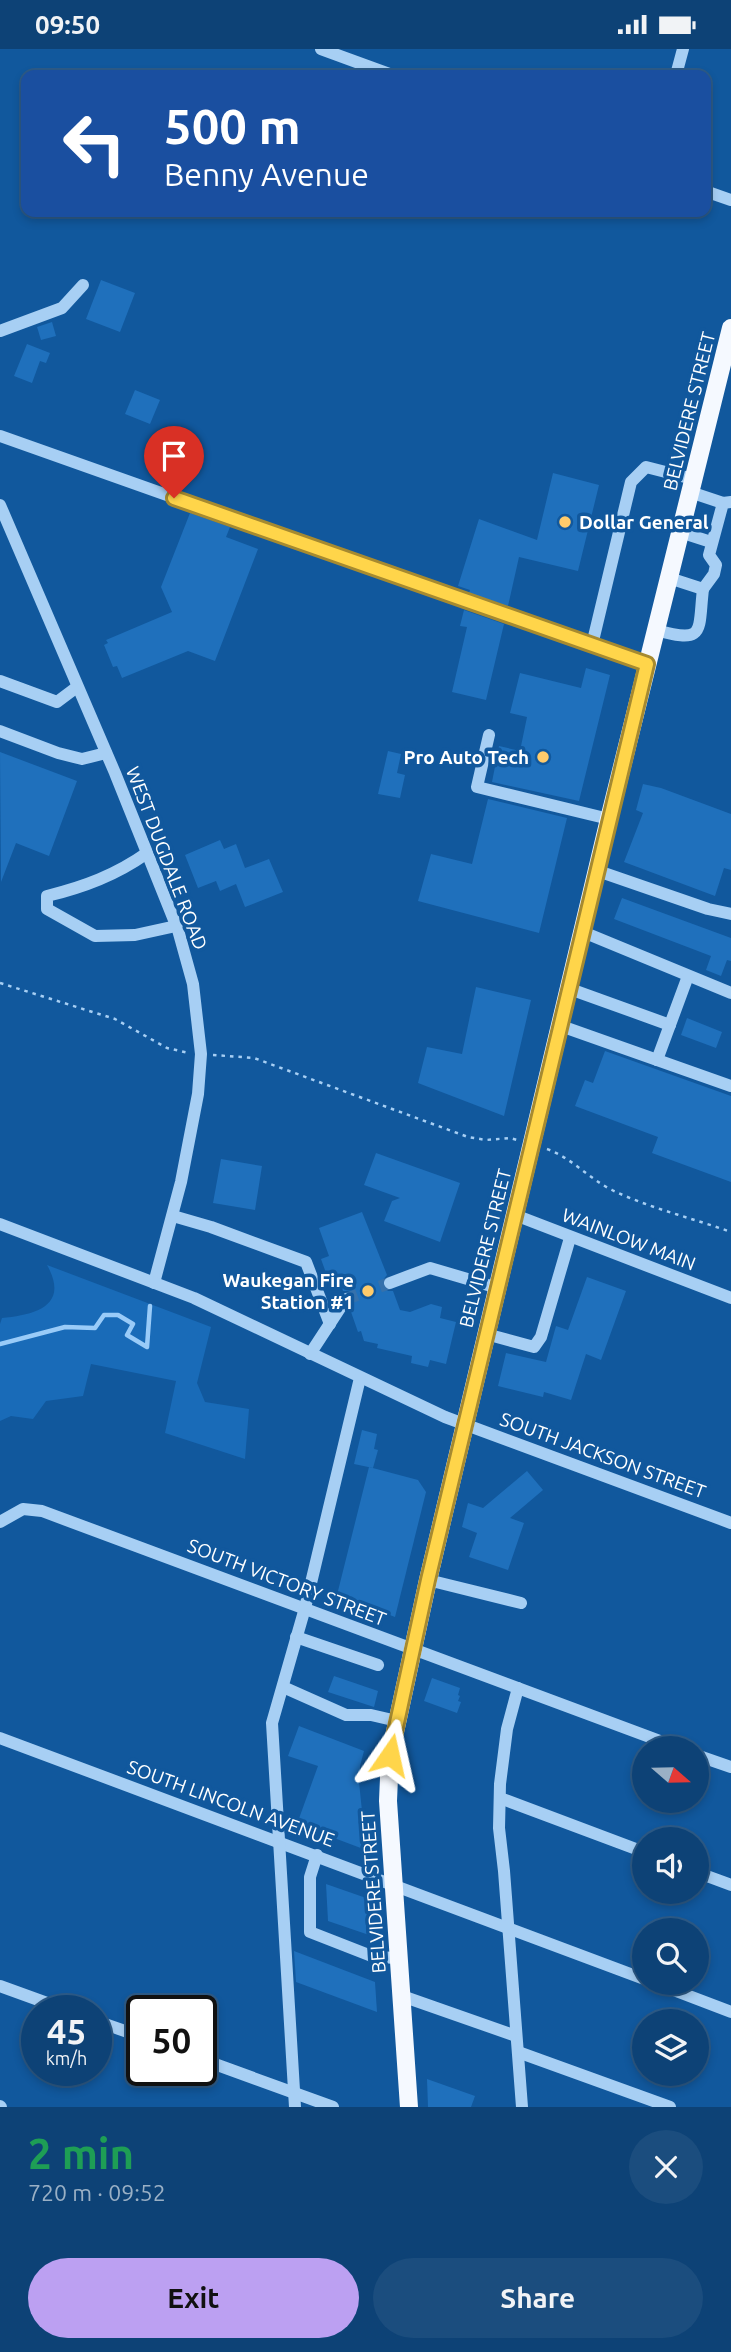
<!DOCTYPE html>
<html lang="en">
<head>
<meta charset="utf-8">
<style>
	:root { --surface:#0d4276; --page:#1b4d7e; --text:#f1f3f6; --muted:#9ab0c5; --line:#2d5b88; --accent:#bca0f2 }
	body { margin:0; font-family:Ubuntu,sans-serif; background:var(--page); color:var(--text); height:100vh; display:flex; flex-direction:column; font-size:26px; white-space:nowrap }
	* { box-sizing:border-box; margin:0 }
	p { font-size:23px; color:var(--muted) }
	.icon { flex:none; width:38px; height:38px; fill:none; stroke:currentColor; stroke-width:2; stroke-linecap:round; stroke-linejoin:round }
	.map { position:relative; height:2058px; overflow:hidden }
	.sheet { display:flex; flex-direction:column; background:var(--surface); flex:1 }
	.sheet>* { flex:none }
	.banner { position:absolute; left:21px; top:21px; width:690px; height:147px; border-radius:14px; box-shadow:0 4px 10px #0003,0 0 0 2px var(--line); background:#1a4fa0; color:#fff; overflow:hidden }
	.needle { width:46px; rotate:110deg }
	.tools { position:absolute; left:632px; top:1687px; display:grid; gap:14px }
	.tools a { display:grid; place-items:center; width:77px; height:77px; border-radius:50%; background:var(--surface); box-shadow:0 4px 10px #0003,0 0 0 2px var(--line); font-size:35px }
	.speed { position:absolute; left:21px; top:1946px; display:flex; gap:14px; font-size:35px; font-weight:700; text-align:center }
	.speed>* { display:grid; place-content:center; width:91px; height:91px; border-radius:50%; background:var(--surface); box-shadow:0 4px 10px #0003,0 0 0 2px var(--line); line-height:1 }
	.speed small { font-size:18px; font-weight:400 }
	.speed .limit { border:4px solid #111; border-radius:10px; background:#fff; color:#111 }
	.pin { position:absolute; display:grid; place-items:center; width:60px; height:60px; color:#fff; margin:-72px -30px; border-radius:50% 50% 50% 0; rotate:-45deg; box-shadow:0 0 7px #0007 }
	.pin .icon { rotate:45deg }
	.me { position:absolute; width:77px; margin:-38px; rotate:11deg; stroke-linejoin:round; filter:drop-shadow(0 0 5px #0008) }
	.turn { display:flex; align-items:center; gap:24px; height:147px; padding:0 28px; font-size:32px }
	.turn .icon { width:91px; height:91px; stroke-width:2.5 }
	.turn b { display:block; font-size:49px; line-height:60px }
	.round { display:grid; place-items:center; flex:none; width:74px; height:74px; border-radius:37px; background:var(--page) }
	.overview { display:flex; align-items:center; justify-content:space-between; height:119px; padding:0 28px }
	h1 { font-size:42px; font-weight:700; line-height:52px; color:#1e9e55 }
	.primary-button { display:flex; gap:14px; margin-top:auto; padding:14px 28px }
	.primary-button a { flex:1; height:80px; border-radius:42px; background:var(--accent); color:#111; font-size:28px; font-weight:700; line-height:80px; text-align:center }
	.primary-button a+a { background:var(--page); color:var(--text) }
	.status { display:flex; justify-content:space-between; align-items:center; height:49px; padding:0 35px; background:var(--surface); direction:ltr }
	.status svg { height:19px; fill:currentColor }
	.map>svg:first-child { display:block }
</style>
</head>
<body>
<div class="status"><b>09:50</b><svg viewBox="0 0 49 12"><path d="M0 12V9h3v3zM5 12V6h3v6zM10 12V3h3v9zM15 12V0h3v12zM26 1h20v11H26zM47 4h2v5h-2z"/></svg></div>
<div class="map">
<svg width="731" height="2058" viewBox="0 0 731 2058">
	<rect width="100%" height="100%" fill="#11589d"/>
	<path fill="#196bb8" d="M 47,1216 L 211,1278 L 197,1334 L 205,1353 L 249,1360 L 245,1410 L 165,1384 L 176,1332 L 91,1315 L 83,1347 L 46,1352 L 33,1370 L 11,1367 L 0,1372 L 0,1275 L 2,1269 C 35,1266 70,1257 47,1216 Z"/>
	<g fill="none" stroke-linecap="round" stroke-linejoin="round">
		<path stroke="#99cbf8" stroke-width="4.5" d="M 0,1295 L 65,1278 L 95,1279 L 104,1266 L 118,1266 L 133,1275 L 127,1286 L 147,1298 L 150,1257"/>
	</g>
	<g fill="#1f70bc">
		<path d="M 101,231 L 135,244 L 120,283 L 86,270 Z"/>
		<path d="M 52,273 L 56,287 L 41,291 L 37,278 Z"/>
		<path d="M 27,295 L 50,304 L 46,314 L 40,312 L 32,334 L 14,327 Z"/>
		<path d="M 135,341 L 160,351 L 150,375 L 125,365 Z"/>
		<path d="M 553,424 L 599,436 L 578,522 L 519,508 L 508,557 L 469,544 L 470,541 L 458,537 L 479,470 L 537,491 Z"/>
		<path d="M 190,464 L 230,478 L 226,488 L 258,500 L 215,612 L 188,602 L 122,629 L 117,617 L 113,618 L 104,596 L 108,594 L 106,591 L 172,563 L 161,538 Z"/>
		<path d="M 464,561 L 504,575 L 486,651 L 452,643 L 467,578 L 460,577 Z"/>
		<path d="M 586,619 L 610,626 L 579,752 L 492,733 L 499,697 L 520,702 L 527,668 L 510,664 L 520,624 L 581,639 Z"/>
		<path d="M 388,702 L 401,705 L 397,724 L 405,726 L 400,749 L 378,745 Z"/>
		<path d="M 0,703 L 77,732 L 49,807 L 16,794 L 1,833 Z"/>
		<path d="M 643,735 L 661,739 L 731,765 L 731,821 L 724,819 L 715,847 L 624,813 L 643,764 L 636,761 Z"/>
		<path d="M 488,750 L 567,769 L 539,884 L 418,852 L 431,805 L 472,815 Z"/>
		<path d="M 220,791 L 224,800 L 236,795 L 245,819 L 269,810 L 283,843 L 245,858 L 236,835 L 220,842 L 216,832 L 198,839 L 185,806 Z"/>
		<path d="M 622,849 L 731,889 L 731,912 L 727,911 L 721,927 L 706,921 L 711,907 L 614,870 Z"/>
		<path d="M 476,938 L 531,951 L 504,1067 L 418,1034 L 427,998 L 462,1005 Z"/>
		<path d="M 687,969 L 722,983 L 716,999 L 681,986 Z"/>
		<path d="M 605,1002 L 731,1047 L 731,1133 L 652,1104 L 658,1088 L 575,1057 L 585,1031 L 593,1034 Z"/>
		<path d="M 376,1104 L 460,1134 L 440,1193 L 384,1172 L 392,1152 L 400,1149 L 364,1136 Z"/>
		<path d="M 221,1110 L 262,1117 L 255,1161 L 213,1154 Z"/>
		<path d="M 362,1163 L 387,1226 L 382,1232 L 382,1238 L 388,1242 L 393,1242 L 400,1261 L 410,1263 L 431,1255 L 442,1258 L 440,1269 L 456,1273 L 446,1315 L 430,1311 L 428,1318 L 411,1314 L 412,1307 L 377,1299 L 378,1295 L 364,1292 L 361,1282 L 358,1283 L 350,1260 L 355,1251 L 354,1247 L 350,1242 L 343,1242 L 335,1221 L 326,1224 L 321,1210 L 329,1207 L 319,1179 Z"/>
		<path d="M 587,1228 L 626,1242 L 601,1311 L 586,1305 L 571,1351 L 544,1343 L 543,1348 L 498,1337 L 506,1304 L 546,1313 L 556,1277 L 568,1281 Z"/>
		<path d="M 362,1381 L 377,1385 L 374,1400 L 378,1401 L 373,1419 L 354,1415 Z"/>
		<path d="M 369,1418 L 418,1431 L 426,1443 L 395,1568 L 337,1546 Z"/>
		<path d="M 527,1422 L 543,1441 L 510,1469 L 524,1474 L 508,1521 L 469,1508 L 477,1484 L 462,1478 L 468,1454 L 483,1459 Z"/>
		<path d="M 334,1627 L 378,1642 L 374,1658 L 328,1643 Z"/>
		<path d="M 432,1629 L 460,1639 L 458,1646 L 460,1647 L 458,1652 L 461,1653 L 457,1664 L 424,1652 Z"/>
		<path d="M 299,1677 L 364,1702 L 360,1717 L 361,1734 L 359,1733 L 366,1801 L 297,1775 L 318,1717 L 288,1707 Z"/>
		<path d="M 326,1835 L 369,1850 L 372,1887 L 328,1872 Z"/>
		<path d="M 294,1902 L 375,1933 L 377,1963 L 296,1933 Z"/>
		<path d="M 427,2030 L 475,2047 L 471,2058 L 428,2058 Z"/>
	</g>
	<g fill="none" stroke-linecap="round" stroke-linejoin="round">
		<path stroke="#3571ac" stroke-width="12" stroke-dasharray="12 6" stroke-linecap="butt" d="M 346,1250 L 390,1234"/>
		<g stroke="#a7cff4" stroke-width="2.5" stroke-dasharray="3.5 5" stroke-linecap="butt">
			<path d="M 0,934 L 115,970 L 167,999 L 189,1004"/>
			<path d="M 213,1006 L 254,1009 L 468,1088 L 486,1091 L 510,1089 L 517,1091"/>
			<path d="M 547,1100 C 572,1109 588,1129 612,1141 C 649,1159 692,1169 731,1183"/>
		</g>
		<g stroke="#a7cff4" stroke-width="12">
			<path d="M 321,0 L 392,26"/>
			<path d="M 676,26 L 683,0"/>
			<path d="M 705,142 L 731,151"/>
			<path d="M 0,282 L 62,259 L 83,236"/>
			<path d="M 0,387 L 647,616"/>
			<path d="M 690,443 L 723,454"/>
			<path d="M 0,456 L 115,724 L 178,881 L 193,935 L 201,1005 L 198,1045 L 181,1133 L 154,1234"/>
			<path d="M 680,483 L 711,493"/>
			<path d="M 669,529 L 703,540 L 714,525 L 716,516 L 709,506 L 723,454 L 731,453"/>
			<path d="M 656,581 C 706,595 698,583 703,540"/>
			<path d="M 592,596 L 631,433 L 646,418 L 693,430"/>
			<path d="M 0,632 L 57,653 L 77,638"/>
			<path d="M 0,682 L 58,704 L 82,710 L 106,704"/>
			<path d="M 489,686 L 477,738 L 609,770"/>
			<path d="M 147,804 C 116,826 84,838 47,847 L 47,860 L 95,887 L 135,886 L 176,877"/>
			<path d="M 598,822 L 708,860 L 731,865"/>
			<path d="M 583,883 L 731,944"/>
			<path d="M 570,940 L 670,976"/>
			<path d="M 561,977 L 731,1037"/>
			<path d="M 657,1011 L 688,927"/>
			<path d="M 515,1166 L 731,1249"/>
			<path d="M 173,1167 L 211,1178 L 306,1213 L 330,1275"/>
			<path d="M 0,1175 L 194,1249 L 445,1368 L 731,1474"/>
			<path d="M 390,1234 L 430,1219 L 498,1239"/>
			<path d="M 486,1285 L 534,1298 L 541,1288 L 570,1189"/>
			<path d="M 310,1305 L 346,1250"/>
			<path d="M 0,1473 L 23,1460 L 42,1462 L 679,1699"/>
			<path d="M 428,1531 L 521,1554"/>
			<path d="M 296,1588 L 378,1616"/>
			<path d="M 283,1638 L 346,1666 L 371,1666 L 397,1672"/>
			<path d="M 518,1639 L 507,1680 L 500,1735 L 499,1779 L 504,1822 L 522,2058"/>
			<path d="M 0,1689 L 644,1930"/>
			<path d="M 696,1706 L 731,1718"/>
			<path d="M 500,1749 L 644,1803"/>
			<path d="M 317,1806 L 310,1828 L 310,1883 L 374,1908 L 399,1909"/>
			<path d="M 696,1823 L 731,1836"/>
			<path d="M 655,1934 L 731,1963"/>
			<path d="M 0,1937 L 69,1962"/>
			<path d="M 402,1947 L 516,1987"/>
			<path d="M 96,1972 L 142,1988"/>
			<path d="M 518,2003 L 670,2058"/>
			<path d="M 201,2010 L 333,2058"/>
			<path d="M 0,2057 L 1,2058"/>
			<path d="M 295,2058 L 272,1674 L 305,1559 L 360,1329"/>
		</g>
		<path stroke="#f5f9ff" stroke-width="18" d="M 409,2058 L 388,1752 L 390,1706 L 428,1531 L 609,770 L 731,279"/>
	</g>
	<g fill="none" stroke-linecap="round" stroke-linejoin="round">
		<defs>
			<path id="route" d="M 174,449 L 647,615 L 428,1531 L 390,1706"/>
		</defs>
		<use href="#route" stroke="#a68a30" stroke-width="18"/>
		<use href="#route" stroke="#ffd54a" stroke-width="12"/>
	</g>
	<g fill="#ffcb6b" stroke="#11589d" stroke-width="2.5">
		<circle cx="565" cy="473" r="7"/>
		<circle cx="543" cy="708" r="7"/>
		<circle cx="368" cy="1242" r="7"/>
	</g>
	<g text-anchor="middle" stroke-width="7" stroke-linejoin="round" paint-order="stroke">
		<g font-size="19" fill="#fff" stroke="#11589d">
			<text transform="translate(689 362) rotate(-76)" y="7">BELVIDERE STREET</text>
			<text transform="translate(167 809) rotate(69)" y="7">WEST DUGDALE ROAD</text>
			<text transform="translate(629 1190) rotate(21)" y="7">WAINLOW MAIN</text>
			<text transform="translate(485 1199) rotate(-76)" y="7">BELVIDERE STREET</text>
			<text transform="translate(603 1406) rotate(20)" y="7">SOUTH JACKSON STREET</text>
			<text transform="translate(287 1533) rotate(21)" y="7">SOUTH VICTORY STREET</text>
			<text transform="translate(231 1754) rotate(20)" y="7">SOUTH LINCOLN AVENUE</text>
			<text transform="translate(373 1843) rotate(-94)" y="7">BELVIDERE STREET</text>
		</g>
		<g font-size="19" font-weight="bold" fill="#fff" stroke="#11589d" text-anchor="end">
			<text x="579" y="480" text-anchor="start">Dollar General</text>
			<text x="529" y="715">Pro Auto Tech</text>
			<text x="354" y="1238">Waukegan Fire<tspan x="354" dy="22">Station #1</tspan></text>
		</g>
	</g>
</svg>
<div class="tools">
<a><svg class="needle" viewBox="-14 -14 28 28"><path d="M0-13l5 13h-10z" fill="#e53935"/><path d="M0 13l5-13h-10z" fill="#9ab0c5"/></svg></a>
<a><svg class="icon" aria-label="sound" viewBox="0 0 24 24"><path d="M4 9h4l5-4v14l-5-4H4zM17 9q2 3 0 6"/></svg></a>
<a><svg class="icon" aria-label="search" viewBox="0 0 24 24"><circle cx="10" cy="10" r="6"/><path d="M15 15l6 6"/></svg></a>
<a><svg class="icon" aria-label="layers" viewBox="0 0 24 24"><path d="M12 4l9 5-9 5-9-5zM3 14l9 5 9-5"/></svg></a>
</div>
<div class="speed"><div>45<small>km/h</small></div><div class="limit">50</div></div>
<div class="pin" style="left:174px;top:449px;background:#d93025"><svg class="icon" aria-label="arrive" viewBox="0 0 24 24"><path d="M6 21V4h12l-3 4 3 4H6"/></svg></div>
<svg class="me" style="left:390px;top:1706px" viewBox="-20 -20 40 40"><path d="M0-17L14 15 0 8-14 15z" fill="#ffd54a" stroke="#fff" stroke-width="4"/></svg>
<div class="banner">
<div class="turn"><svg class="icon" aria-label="left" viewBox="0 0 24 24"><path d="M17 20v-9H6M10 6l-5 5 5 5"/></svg><div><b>500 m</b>Benny Avenue</div></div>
</div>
</div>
<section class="sheet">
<div class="overview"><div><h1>2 min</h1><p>720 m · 09:52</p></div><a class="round"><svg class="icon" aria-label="close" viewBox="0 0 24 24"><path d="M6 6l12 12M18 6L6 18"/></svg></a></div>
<div class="primary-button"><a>Exit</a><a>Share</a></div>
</section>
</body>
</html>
